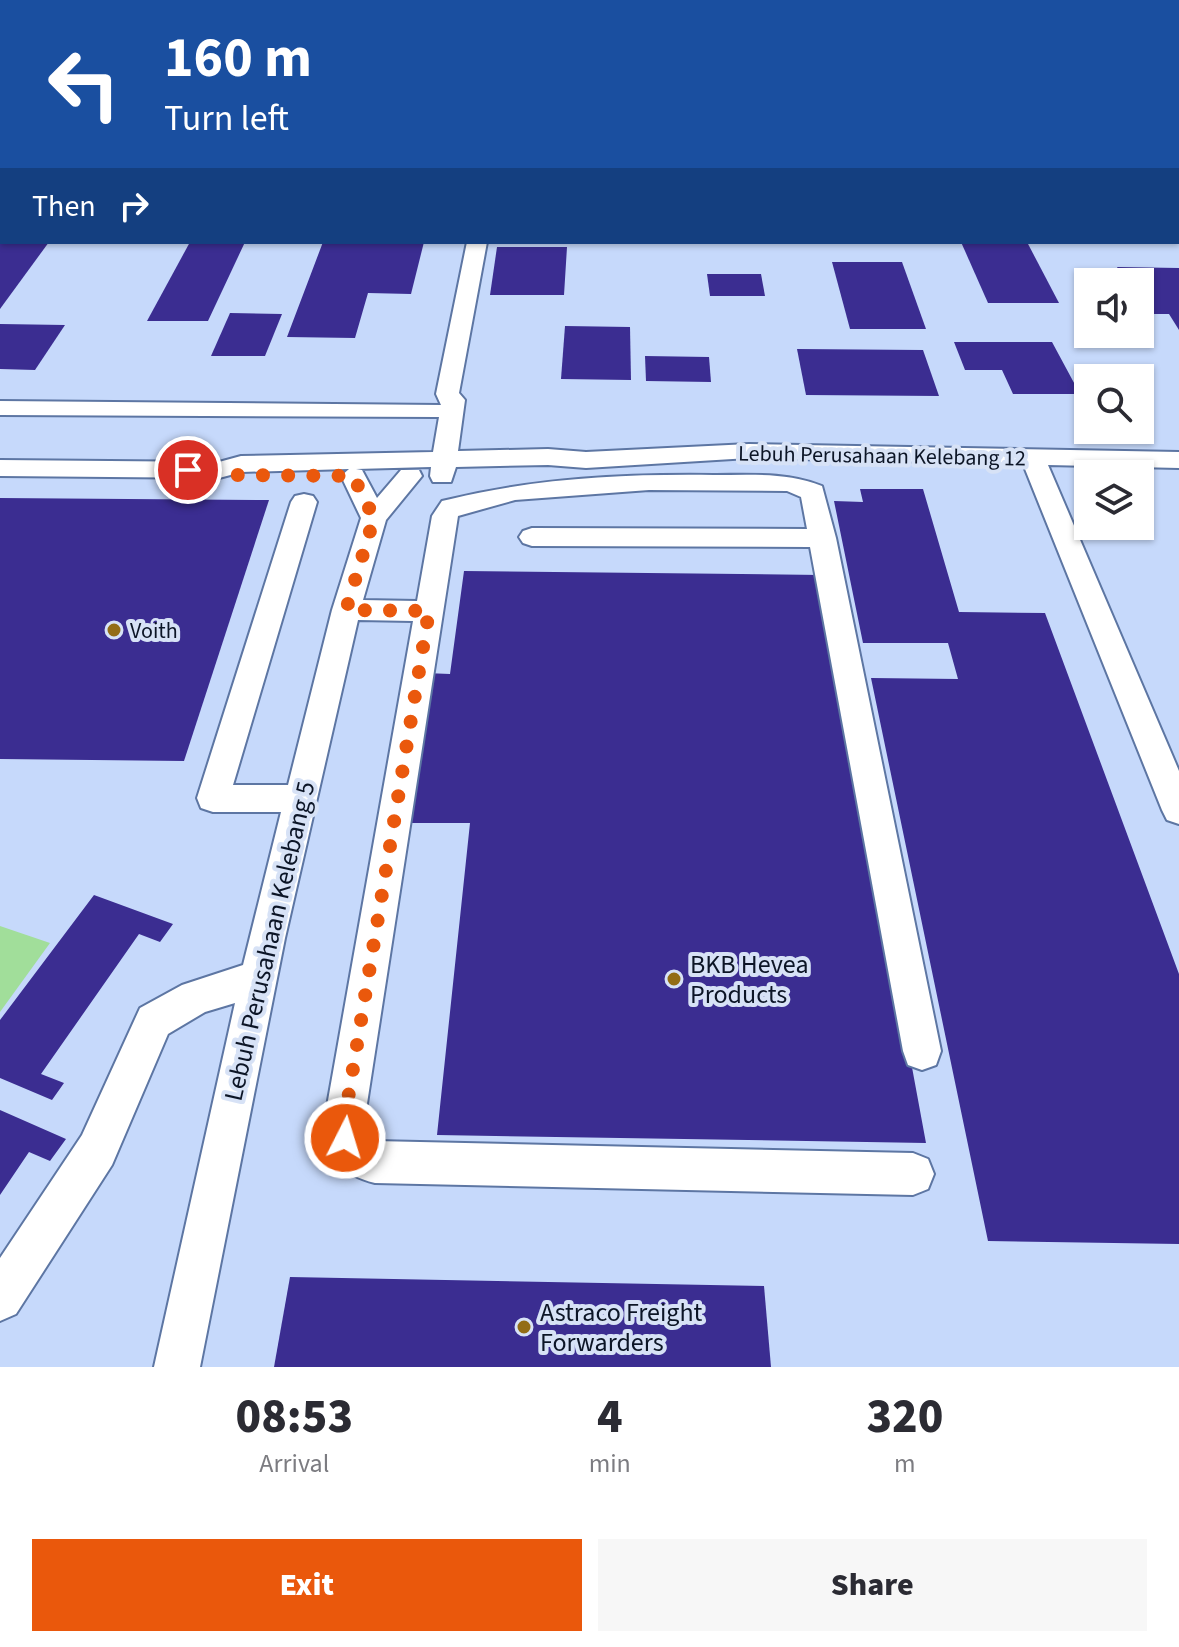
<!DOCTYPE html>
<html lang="en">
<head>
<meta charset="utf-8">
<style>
	:root { --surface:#fff; --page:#f7f7f7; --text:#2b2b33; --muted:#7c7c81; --accent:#ea580c }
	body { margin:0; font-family:"Source Sans 3",sans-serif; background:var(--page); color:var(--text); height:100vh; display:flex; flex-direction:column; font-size:30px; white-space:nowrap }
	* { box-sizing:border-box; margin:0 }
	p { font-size:26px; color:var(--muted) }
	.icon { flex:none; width:44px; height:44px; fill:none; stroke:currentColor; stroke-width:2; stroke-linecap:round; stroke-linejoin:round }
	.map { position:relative; height:1367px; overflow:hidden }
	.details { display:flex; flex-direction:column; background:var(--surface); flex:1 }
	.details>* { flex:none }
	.banner { position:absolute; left:0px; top:0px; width:1180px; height:244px; box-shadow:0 2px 6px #0004; background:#1a4fa0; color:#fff; overflow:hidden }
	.controls { position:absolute; left:1074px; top:268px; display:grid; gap:16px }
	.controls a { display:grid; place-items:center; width:80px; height:80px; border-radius:0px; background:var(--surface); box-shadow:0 2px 6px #0004; font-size:40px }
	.pin { position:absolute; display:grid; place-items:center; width:68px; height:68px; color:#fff; margin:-34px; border:4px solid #fff; border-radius:50%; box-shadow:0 2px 8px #0007 }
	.me { position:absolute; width:88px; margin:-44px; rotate:5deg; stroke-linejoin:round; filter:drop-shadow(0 0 6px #0008) }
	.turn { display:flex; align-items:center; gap:28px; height:168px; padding:0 32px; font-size:36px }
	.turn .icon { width:104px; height:104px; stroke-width:2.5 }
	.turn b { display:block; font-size:56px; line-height:68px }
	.then { display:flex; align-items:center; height:76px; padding:0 32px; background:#0003; gap:16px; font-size:30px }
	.eta { display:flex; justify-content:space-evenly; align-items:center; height:136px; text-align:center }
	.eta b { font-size:48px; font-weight:800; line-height:56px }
	.action { display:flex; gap:16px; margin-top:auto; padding:16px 32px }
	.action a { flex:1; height:92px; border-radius:0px; background:var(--accent); color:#fff; font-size:32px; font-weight:800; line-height:92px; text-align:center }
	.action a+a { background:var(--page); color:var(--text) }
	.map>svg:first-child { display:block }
</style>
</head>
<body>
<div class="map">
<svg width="1179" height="1367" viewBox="0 0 1179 1367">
	<rect width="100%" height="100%" fill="#d7e2f6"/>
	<path fill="#c6d9fb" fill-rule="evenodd" d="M 0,0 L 1179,0 L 1179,1367 L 0,1367 ZM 2,2 L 1178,2 L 1178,242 L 2,242 ZM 1088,282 L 1140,282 L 1140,334 L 1088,334 ZM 1088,378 L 1140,378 L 1140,430 L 1088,430 ZM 1088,474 L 1140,474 L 1140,526 L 1088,526 Z"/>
	<path fill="#a1de9a" d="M 0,926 L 50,943 L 0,1012 Z"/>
	<g fill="#3b2d91">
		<path d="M 0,242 L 49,242 L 0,309 Z"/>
		<path d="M 190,242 L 245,242 L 208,321 L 147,321 Z"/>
		<path d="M 323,242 L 424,242 L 411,294 L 368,293 L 355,338 L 287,337 Z"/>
		<path d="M 961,242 L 1027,242 L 1059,303 L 988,303 Z"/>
		<path d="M 497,247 L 567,247 L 564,295 L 490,295 Z"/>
		<path d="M 832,262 L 902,262 L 926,329 L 850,329 Z"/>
		<path d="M 1117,267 L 1179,268 L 1179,330 L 1169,314 L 1144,314 L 1140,306 L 1140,282 L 1126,282 Z"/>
		<path d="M 707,274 L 761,274 L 765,296 L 710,296 Z"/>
		<path d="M 230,313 L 282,314 L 265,356 L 211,356 Z"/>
		<path d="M 0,324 L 65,325 L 35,370 L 0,369 Z"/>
		<path d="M 565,326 L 630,327 L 631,380 L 561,379 Z"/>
		<path d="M 954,342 L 1052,342 L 1080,394 L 1013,394 L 1002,370 L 965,370 Z"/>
		<path d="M 797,349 L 923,350 L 939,396 L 806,395 Z"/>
		<path d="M 645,356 L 709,357 L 711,382 L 646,381 Z"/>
		<path d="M 860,489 L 923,489 L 959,612 L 1045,613 L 1179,974 L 1179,1244 L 988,1241 L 871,678 L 958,679 L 948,643 L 863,643 L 834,501 L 863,502 Z"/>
		<path d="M 0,498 L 269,500 L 184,761 L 0,759 Z"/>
		<path d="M 464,571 L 821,575 L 926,1143 L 437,1135 L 470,823 L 401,823 L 425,673 L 450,674 Z"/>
		<path d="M 94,895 L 173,924 L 160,942 L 139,934 L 41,1074 L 64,1083 L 52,1100 L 0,1078 L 0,1020 Z"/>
		<path d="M 0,1110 L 66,1139 L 50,1161 L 29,1152 L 0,1195 Z"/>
		<path d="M 290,1277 L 764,1286 L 771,1367 L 274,1367 Z"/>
	</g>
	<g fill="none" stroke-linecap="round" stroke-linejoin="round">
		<defs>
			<g id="minor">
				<path d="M 519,0 L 533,0 L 517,2 Z"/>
				<rect x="704" y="0" width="14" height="2"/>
				<path d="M 798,0 L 812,0 L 813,2 L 799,2 Z"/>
				<path d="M 926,0 L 940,0 L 942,2 L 928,2 Z"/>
				<path d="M 1019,0 L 1041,0 L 1043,2 L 1021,2 Z"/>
				<rect x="1178" y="18" width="1" height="8"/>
				<rect x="0" y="108" width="2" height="10"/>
				<rect x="1178" y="194" width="1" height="11"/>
				<rect x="1178" y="230" width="1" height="12"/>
				<path d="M 467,242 L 487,242 L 459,393 L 465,400 L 458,451 L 548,449 L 586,452 L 749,444 L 1179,452 L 1179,468 L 1048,465 L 1179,771 L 1179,824 L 1167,820 L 1162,810 L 1023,464 L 749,458 L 586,468 L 548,465 L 456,467 L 451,482 L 433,482 L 430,476 L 431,467 L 356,469 L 362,470 L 377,498 L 401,470 L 419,470 L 422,476 L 386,520 L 363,600 L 417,601 L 432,516 L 442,501 L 451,499 C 539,478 623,474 713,475 C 751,475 786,472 822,486 L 836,538 L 941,1051 L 936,1065 L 922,1070 L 908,1065 L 903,1051 L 810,547 L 532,546 L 523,543 L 519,537 L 523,531 L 532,528 L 807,529 L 801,497 L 787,491 L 649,490 L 515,500 L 458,516 L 364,1123 L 366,1135 L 375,1141 L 913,1153 L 928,1159 L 934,1174 L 928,1189 L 913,1195 L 375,1183 C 342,1175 326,1157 324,1123 L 413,621 L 358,620 L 285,938 L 200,1367 L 154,1367 L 235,1003 L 205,1012 L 168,1034 L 112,1165 L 16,1314 L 0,1321 L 0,1258 L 82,1135 L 140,1008 L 182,985 L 243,965 L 281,812 L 213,812 L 201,808 L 197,798 L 291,502 L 295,496 L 304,494 L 313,496 L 317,502 L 233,785 L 288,785 L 332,610 L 361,518 L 341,476 L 349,469 L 242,472 L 219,478 L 0,476 L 0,460 L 219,462 L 241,456 L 433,452 L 439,417 L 0,415 L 0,401 L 441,405 L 436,394 Z"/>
			</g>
		</defs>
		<use href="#minor" stroke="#5d76a3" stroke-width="4"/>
		<use href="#minor" fill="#fff" fill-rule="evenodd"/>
	</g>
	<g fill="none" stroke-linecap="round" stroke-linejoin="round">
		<path stroke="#ea580c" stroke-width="14" stroke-dasharray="0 25.2" d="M 188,470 L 219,470 L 238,475 L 353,476 L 374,518 L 346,610 L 429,611 L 344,1123 L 345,1138"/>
	</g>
	<g fill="#936d16" stroke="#d7e2f6" stroke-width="3">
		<circle cx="114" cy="630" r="8"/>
		<circle cx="674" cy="979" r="8"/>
		<circle cx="524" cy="1327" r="8"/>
	</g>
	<g text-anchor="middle" stroke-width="8" stroke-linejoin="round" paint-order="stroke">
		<g font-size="22" fill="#0c1526" stroke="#d7e2f6">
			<text transform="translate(882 455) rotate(1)" y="8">Lebuh Perusahaan Kelebang 12</text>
		</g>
		<g font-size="22" fill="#0c1526" stroke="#d7e2f6" text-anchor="start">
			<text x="130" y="638">Voith</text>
		</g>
		<g font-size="26" fill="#0c1526" stroke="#d7e2f6">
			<text transform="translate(269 941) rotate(-77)" y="9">Lebuh Perusahaan Kelebang 5</text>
		</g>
		<g font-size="26" fill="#0c1526" stroke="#d7e2f6" text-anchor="start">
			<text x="690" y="973">BKB Hevea<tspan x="690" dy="30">Products</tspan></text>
			<text x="540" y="1321">Astraco Freight<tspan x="540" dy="30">Forwarders</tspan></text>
		</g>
	</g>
</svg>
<div class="controls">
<a><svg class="icon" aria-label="sound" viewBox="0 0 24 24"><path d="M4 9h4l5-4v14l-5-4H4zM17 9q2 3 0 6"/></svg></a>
<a><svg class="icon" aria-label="search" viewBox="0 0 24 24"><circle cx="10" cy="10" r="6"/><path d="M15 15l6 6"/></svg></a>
<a><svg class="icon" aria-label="layers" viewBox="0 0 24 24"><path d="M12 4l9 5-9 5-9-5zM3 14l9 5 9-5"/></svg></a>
</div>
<div class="pin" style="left:188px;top:470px;background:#d93025"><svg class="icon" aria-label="arrive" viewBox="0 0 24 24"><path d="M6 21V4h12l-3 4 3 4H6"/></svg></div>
<svg class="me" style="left:345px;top:1138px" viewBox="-20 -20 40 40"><circle r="17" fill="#ea580c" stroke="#fff" stroke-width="3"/><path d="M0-11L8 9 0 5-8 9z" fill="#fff"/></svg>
<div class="banner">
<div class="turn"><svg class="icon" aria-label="left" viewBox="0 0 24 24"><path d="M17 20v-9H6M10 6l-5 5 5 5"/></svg><div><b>160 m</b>Turn left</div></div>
<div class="then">Then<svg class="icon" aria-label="right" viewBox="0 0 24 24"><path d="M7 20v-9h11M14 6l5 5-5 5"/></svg></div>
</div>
</div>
<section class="details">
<div class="eta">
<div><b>08:53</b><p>Arrival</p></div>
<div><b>4</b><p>min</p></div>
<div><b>320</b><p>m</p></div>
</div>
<div class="action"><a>Exit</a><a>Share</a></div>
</section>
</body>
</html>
